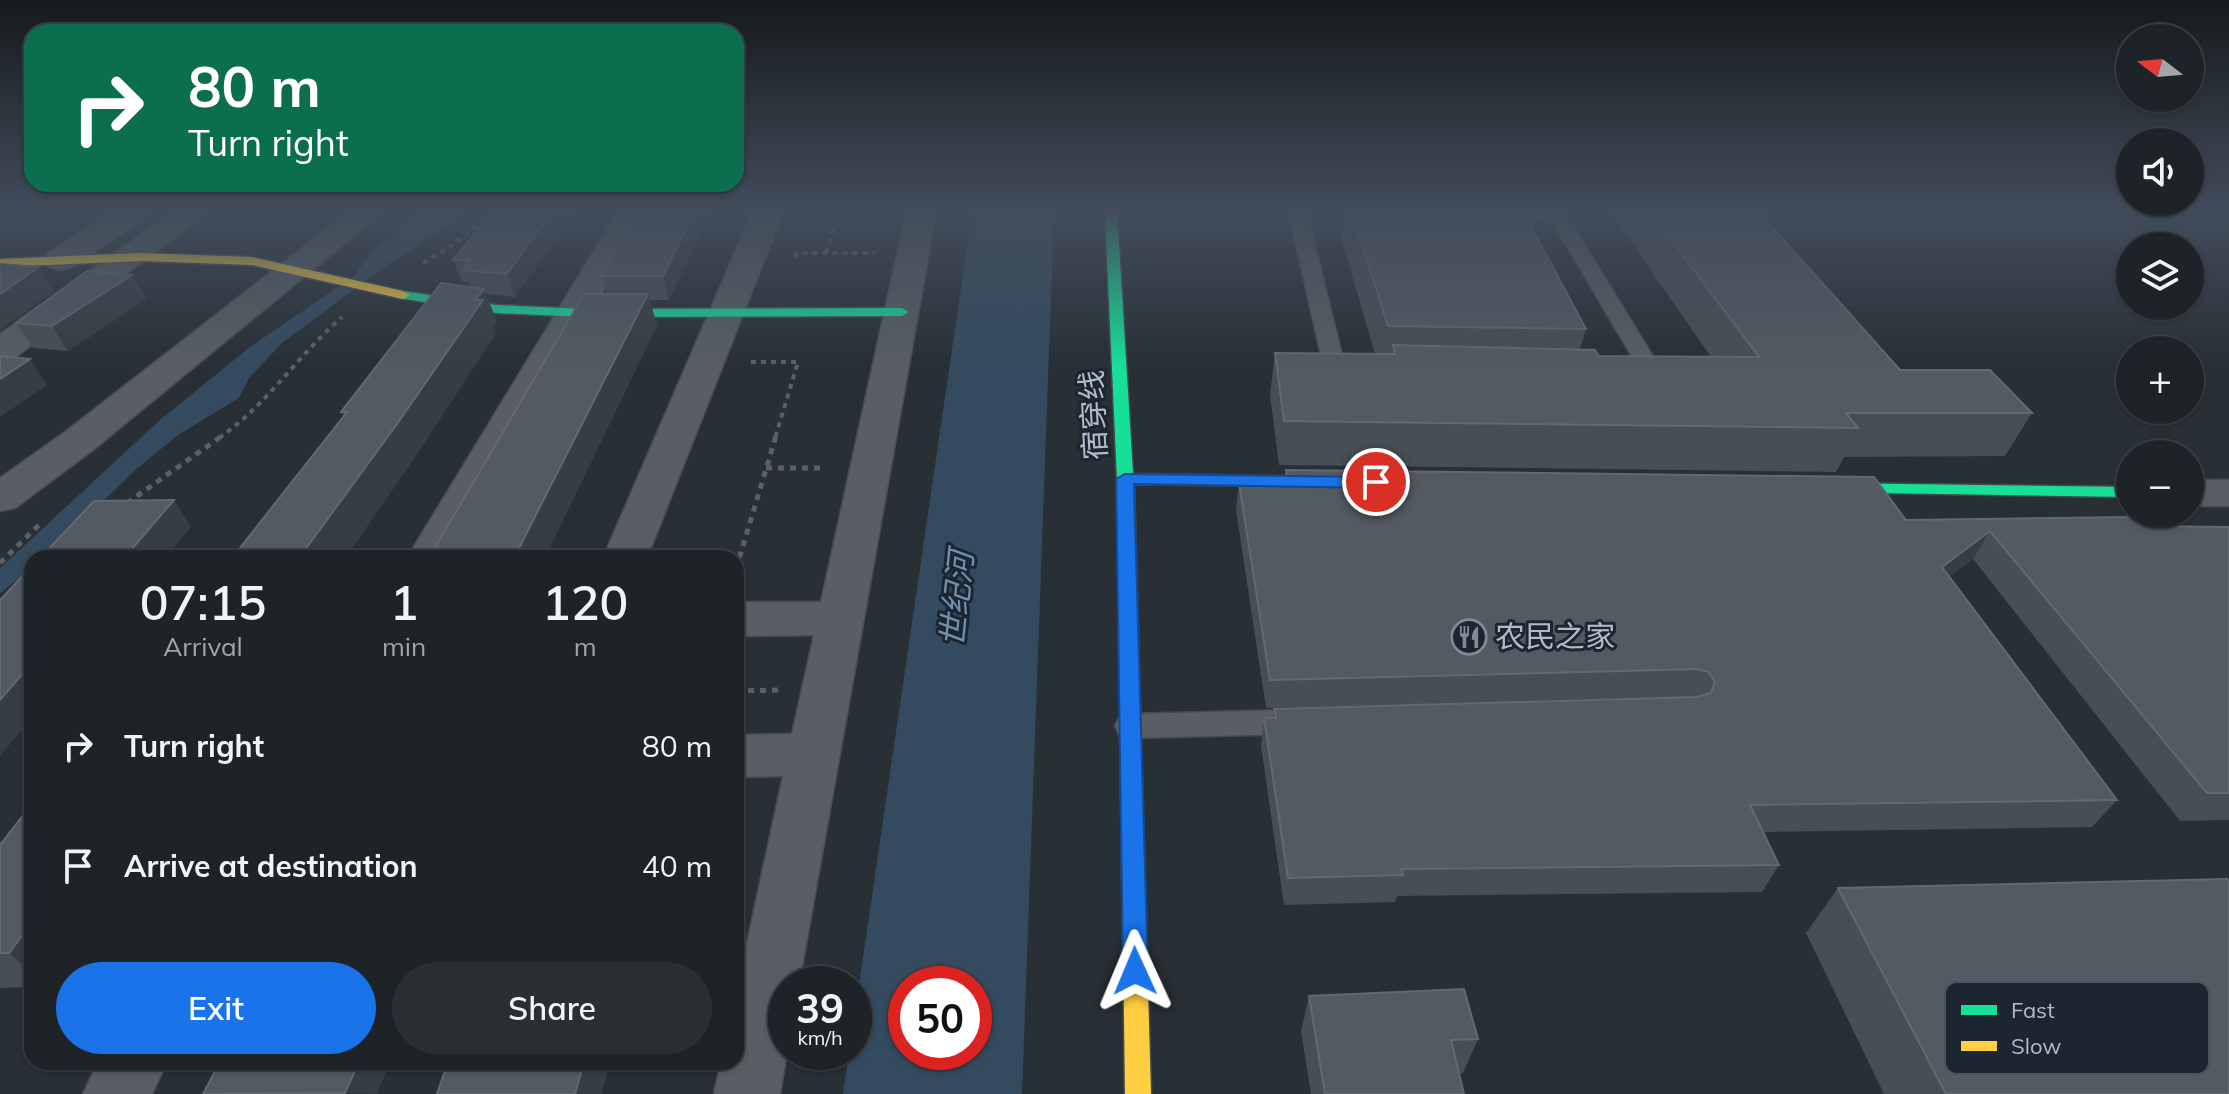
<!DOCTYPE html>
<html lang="en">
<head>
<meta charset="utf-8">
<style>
	:root { --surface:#1e2328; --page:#2b2f34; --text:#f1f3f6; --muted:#a1a4a8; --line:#3c4045; --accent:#1a73e8 }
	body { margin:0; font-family:Mulish,"Noto Sans SC",sans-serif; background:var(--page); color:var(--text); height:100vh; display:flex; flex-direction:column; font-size:30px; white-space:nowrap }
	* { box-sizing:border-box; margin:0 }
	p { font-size:26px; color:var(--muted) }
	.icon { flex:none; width:44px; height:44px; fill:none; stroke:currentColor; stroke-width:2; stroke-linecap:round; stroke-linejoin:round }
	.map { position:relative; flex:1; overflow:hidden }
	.side { position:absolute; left:24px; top:550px; width:720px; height:520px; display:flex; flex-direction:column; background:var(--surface); border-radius:24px; box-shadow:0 2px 6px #0004,0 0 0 2px var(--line) }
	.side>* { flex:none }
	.hud { position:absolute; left:24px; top:24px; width:720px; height:168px; border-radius:24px; box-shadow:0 2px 6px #0004,0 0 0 2px var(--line); background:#0b6e4f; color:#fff; overflow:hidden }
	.needle { width:52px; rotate:286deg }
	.controls { position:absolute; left:2116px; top:24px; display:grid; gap:16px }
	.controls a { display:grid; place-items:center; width:88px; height:88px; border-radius:50%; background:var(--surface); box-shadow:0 2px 6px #0004,0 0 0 2px var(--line); font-size:40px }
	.speed { position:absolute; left:768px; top:966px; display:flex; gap:16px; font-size:40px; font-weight:700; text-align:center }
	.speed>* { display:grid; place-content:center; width:104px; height:104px; border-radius:50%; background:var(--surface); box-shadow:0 2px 6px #0004,0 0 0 2px var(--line); line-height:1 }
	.speed small { font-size:20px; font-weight:400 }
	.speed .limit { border:12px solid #d22; background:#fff; color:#111 }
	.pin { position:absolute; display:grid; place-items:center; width:68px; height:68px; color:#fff; margin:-34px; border:4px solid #fff; border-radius:50%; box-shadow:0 2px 8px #0007 }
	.me { position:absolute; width:88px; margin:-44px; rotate:359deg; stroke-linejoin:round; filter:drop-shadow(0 0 6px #0008) }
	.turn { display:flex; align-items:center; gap:28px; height:168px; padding:0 32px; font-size:36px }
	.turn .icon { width:104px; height:104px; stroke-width:2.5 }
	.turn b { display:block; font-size:56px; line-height:68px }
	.eta { display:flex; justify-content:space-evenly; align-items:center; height:136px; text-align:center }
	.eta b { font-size:48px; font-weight:600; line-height:56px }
	.primary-button { display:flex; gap:16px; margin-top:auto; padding:16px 32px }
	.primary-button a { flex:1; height:92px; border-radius:48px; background:var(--accent); color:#fff; font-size:32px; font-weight:600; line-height:92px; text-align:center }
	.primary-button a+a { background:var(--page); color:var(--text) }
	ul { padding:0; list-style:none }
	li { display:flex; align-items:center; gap:24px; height:120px; padding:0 32px }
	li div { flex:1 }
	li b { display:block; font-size:30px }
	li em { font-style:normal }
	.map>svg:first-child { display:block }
</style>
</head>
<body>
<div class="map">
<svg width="2229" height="1094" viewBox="0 0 2229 1094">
	<rect width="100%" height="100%" fill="#282f35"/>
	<g fill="#344b5f" fill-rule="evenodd">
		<path d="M 424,213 L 468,213 L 387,265 L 282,343 L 249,378 L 239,398 L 178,435 L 134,471 L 46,558 L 32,558 L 32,569 L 0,593 L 0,568 L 161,419 L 250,347 L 354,276 L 372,251 Z"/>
		<path d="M 972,213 L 1054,213 L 1022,1094 L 843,1094 L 849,1052 L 854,1052 L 854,1019 ZM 906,984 L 974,984 L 974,1052 L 906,1052 Z"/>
	</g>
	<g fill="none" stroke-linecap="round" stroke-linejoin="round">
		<defs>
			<g id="lane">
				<path d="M 1289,213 L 1307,213 L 1346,371 L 1356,373 L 1359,378 L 1356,383 L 1337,385 L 1326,378 Z"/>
				<path d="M 1416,213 L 1565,213 L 1670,384 L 1667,389 L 1651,389 L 1552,221 L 1425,218 Z"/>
				<path d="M 1298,710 L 1309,714 L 1313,722 L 1309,730 L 1298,734 L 1130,738 L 1119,734 L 1115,726 L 1119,718 L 1130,714 Z"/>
			</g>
			<g id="street">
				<path d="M 110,213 L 147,213 L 143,220 L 72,267 L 60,270 L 48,267 L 44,260 L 48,253 Z"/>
				<path d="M 171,213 L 207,213 L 13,359 L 0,362 L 0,334 Z"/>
				<path d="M 347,213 L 382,213 L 93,450 L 15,508 L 0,511 L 0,478 L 65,432 Z"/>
				<path d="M 617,213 L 648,213 L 451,558 L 407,558 Z"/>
				<path d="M 752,213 L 783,213 L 647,558 L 603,558 Z"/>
				<path d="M 906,213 L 936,213 L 799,984 L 786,984 L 787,1052 L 780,1094 L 714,1094 L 721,1062 L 736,1062 L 736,994 L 783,776 L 736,777 L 736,735 L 792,734 L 814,635 L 736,636 L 736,602 L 821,602 Z"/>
				<rect x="2190" y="480" width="39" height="26"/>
				<path d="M 98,1062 L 167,1062 L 152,1094 L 83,1094 Z"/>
			</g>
			<g id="fast">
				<path d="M 1105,213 L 1117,213 L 1133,474 L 1344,477 L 1352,482 L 1344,487 L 1134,484 L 1140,711 L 1137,717 L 1130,719 L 1123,717 L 1120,711 L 1117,479 Z"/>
				<path d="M 403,291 L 496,305 L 585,309 L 902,308 L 909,312 L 902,316 L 585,317 L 496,313 L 398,298 L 398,292 Z"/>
				<path d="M 1824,483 L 2130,487 L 2130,497 L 1818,492 L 1815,488 Z"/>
			</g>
			<g id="slow">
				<path d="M 141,253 L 252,257 L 403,291 L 410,295 L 403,299 L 252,265 L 141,261 L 0,267 L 0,259 Z"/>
				<path d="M 1130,703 L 1137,705 L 1140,711 L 1151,1094 L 1125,1094 L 1120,711 L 1123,705 Z"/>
			</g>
		</defs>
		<use href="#lane" stroke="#464b50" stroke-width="3"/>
		<use href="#street" stroke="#464b50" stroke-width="3"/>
		<use href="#fast" stroke="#464b50" stroke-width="3"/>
		<use href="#slow" stroke="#464b50" stroke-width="3"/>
		<g stroke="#5b6166" stroke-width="4" stroke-dasharray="5 5" stroke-linecap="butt">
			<path d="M 401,229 L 418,213"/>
			<path d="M 826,253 L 838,213"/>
			<path d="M 795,257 L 797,253 L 875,253"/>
			<path d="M 423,263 L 451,246 L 493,213"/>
			<path d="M 751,362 L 798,362 L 775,438"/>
			<path d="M 219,438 C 268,404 298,355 342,317"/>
		</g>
		<g stroke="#5b6166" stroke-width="5" stroke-dasharray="6 6" stroke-linecap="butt">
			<path d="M 766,468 L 825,468"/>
			<path d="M 127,503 L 222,436"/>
			<path d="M 0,563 L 42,522"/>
			<path d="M 736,569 L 776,436"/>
			<path d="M 736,691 L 779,690"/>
		</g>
		<use href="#lane" fill="#585e63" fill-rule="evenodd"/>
		<use href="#street" fill="#585e63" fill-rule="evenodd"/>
		<use href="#fast" fill="#16e098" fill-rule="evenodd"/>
		<use href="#slow" fill="#ffcf43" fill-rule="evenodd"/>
	</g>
	<g fill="#484e55">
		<path d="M 492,213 L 575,213 L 515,297 L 486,294 L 497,322 L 494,326 L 496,333 L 413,460 L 345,558 L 232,558 L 344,417 L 341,412 L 470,287 L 468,282 L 462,282 L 453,260 Z"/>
		<path d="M 711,213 L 669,300 L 650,300 L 657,326 L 607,294 L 601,276 Z"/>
		<path d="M 1345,213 L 1524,213 L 1586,329 L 1580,349 L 1599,356 L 1711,357 L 1611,213 L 1760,213 L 1900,370 L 2032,413 L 2005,456 L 1844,457 L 1836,472 L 1279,465 L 1270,395 L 1275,353 L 1375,354 L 1341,237 Z"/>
		<path d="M 132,275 L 146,299 L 68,351 L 33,348 L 16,323 Z"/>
		<path d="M 1286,470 L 1906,520 L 2143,526 L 2229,527 L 2229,820 L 2180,821 L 1973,559 L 1949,577 L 2117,800 L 2092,827 L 1763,832 L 1779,865 L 1762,892 L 1397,896 L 1395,902 L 1284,905 L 1261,746 L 1264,718 L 1273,718 L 1274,709 L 1684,697 L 1266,708 L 1236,510 L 1239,483 L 1284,483 Z"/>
		<path d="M 32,804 L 32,987 L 0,988 L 0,845 Z"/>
		<path d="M 1838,888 L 2229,1094 L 1884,1094 L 1806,933 Z"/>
		<path d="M 1309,996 L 1478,1039 L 1463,1073 L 1459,1074 L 1464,1094 L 1311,1094 L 1301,1031 Z"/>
	</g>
	<g fill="#363d43">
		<path d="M 552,213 L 575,213 L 515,297 L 507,274 Z"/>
		<path d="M 694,213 L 711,213 L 669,300 L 663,276 Z"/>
		<path d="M 39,267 L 55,291 L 0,330 L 0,294 Z"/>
		<path d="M 132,275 L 146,299 L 68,351 L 52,326 Z"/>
		<path d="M 484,289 L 497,322 L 494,326 L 496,333 L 413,460 L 345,558 L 299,558 Z"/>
		<path d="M 648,294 L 657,326 L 545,558 L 514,558 Z"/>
		<path d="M 30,359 L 47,385 L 0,417 L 0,379 Z"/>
		<path d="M 174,500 L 191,527 L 165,558 L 124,558 Z"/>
		<path d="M 1990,531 L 1973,559 L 1925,595 L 1942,567 Z"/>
		<path d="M 32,663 L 32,718 L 0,756 L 0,700 Z"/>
		<path d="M 32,922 L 32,973 L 9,953 Z"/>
		<path d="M 359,1062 L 390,1062 L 377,1094 L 345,1093 Z"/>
		<path d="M 584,1062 L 604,1062 L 603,1067 L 607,1073 L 602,1094 L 575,1094 Z"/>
	</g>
	<g fill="#535a61" stroke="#626971" stroke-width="2">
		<path d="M 492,213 L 552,213 L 507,274 L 463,270 L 470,260 L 453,260 Z"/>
		<path d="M 636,213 L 694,213 L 663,276 L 601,276 Z"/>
		<path d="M 1352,213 L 1524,213 L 1586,329 L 1388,326 Z"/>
		<path d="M 1651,213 L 1760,213 L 1900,370 L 1990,370 L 2032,413 L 1846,413 L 1858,428 L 1284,421 L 1275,353 L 1395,354 L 1393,345 L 1595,350 L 1599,356 L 1759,357 Z"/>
		<path d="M 0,264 L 39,267 L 0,294 Z"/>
		<path d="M 87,271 L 132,275 L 52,326 L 16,323 Z"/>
		<path d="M 441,283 L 484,289 L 475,300 L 483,300 L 397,424 L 299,558 L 232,558 L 347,412 L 341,412 Z"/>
		<path d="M 584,294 L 648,294 L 514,558 L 429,558 Z"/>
		<path d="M 0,356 L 30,359 L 0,379 Z"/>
		<path d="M 1286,470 L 1874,477 L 1906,520 L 2134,517 L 2143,526 L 2229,527 L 2229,793 L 2207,793 L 1990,531 L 1942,567 L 2117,800 L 1750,805 L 1779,865 L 1401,869 L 1403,875 L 1288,878 L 1264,718 L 1276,718 L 1274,709 L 1697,697 L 1711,693 L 1715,682 L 1709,672 L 1697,669 L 1270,680 L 1239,483 L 1288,483 Z"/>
		<path d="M 174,500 L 124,558 L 40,558 L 94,501 Z"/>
		<path d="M 32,566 L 32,663 L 0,700 L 0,600 Z"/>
		<path d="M 32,804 L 32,922 L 9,953 L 0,953 L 0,845 Z"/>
		<path d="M 2227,879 L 2229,881 L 2229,1094 L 1946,1094 L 1838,888 Z"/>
		<path d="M 1464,989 L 1478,1039 L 1451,1040 L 1464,1094 L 1325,1094 L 1309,996 Z"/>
		<path d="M 220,1062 L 359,1062 L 345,1093 L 203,1094 Z"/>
		<path d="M 448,1062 L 584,1062 L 575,1094 L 437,1094 Z"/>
	</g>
	<linearGradient id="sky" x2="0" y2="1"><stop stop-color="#161a1d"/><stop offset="0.58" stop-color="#424d5c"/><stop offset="1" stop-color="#424d5c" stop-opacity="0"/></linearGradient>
	<rect width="2229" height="366" fill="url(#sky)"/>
	<path fill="#1a73e8" stroke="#114b97" stroke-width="2" d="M 1125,474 L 1376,477 L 1385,482 L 1376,488 L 1134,484 L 1148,971 L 1144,980 L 1135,983 L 1126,980 L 1123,971 L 1116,479 Z"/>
	<defs>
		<symbol id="restaurant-ring" viewBox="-11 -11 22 22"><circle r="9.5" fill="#1b2630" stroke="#818b94" stroke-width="1.5"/><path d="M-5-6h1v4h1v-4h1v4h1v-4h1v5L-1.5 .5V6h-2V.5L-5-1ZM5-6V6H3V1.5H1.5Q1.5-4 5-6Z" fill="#818b94"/></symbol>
	</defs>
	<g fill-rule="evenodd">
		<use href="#restaurant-ring" x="1449" y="617" width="40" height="40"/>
	</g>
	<g text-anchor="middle" stroke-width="6" stroke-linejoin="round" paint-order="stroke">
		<g font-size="30" fill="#b1bcc7" stroke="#1b2630">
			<text transform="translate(1094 415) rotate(-93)" y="10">宿穿线</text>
		</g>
		<g font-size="30" fill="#b1bcc7" stroke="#1b2630" text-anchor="start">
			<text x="1495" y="647">农民之家</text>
		</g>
		<g font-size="32" font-style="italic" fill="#7091ab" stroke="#1b2630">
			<text transform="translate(957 599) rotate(-84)" y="11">世纪河</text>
		</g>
	</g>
	<rect x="1945" y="982" width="264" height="92" rx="12" fill="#1b2630" stroke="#48535d" stroke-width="2"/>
	<rect x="1961" y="1005" width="36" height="10" fill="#16e098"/>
	<rect x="1961" y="1041" width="36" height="10" fill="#ffcf43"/>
	<g font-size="22" fill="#b1bcc7">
		<text x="2011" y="1018">Fast</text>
		<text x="2011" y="1054">Slow</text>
	</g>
</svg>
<div class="controls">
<a><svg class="needle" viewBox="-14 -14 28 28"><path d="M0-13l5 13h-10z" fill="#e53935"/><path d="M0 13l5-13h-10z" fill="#a1a4a8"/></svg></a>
<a><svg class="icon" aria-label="sound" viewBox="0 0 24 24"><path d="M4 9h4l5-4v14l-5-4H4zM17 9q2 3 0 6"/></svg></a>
<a><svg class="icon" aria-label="layers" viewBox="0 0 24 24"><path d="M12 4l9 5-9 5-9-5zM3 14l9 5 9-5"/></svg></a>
<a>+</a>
<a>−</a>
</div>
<div class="speed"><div>39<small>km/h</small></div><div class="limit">50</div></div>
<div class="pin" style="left:1376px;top:482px;background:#d93025"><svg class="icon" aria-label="arrive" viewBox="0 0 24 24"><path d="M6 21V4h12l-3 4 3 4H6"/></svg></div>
<svg class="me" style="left:1135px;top:971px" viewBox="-20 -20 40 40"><path d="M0-17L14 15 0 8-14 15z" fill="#1a73e8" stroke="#fff" stroke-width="4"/></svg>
<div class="hud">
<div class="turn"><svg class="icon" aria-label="right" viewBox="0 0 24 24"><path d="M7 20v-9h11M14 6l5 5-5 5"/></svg><div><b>80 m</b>Turn right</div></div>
</div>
<section class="side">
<div class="eta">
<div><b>07:15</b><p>Arrival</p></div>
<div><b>1</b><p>min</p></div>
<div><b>120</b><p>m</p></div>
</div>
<ul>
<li><svg class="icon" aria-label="right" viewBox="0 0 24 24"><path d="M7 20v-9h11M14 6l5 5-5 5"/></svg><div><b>Turn right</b></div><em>80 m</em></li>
<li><svg class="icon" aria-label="arrive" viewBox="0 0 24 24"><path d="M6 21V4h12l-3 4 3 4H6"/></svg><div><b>Arrive at destination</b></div><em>40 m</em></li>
</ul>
<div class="primary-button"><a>Exit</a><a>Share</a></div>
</section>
</div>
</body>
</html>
